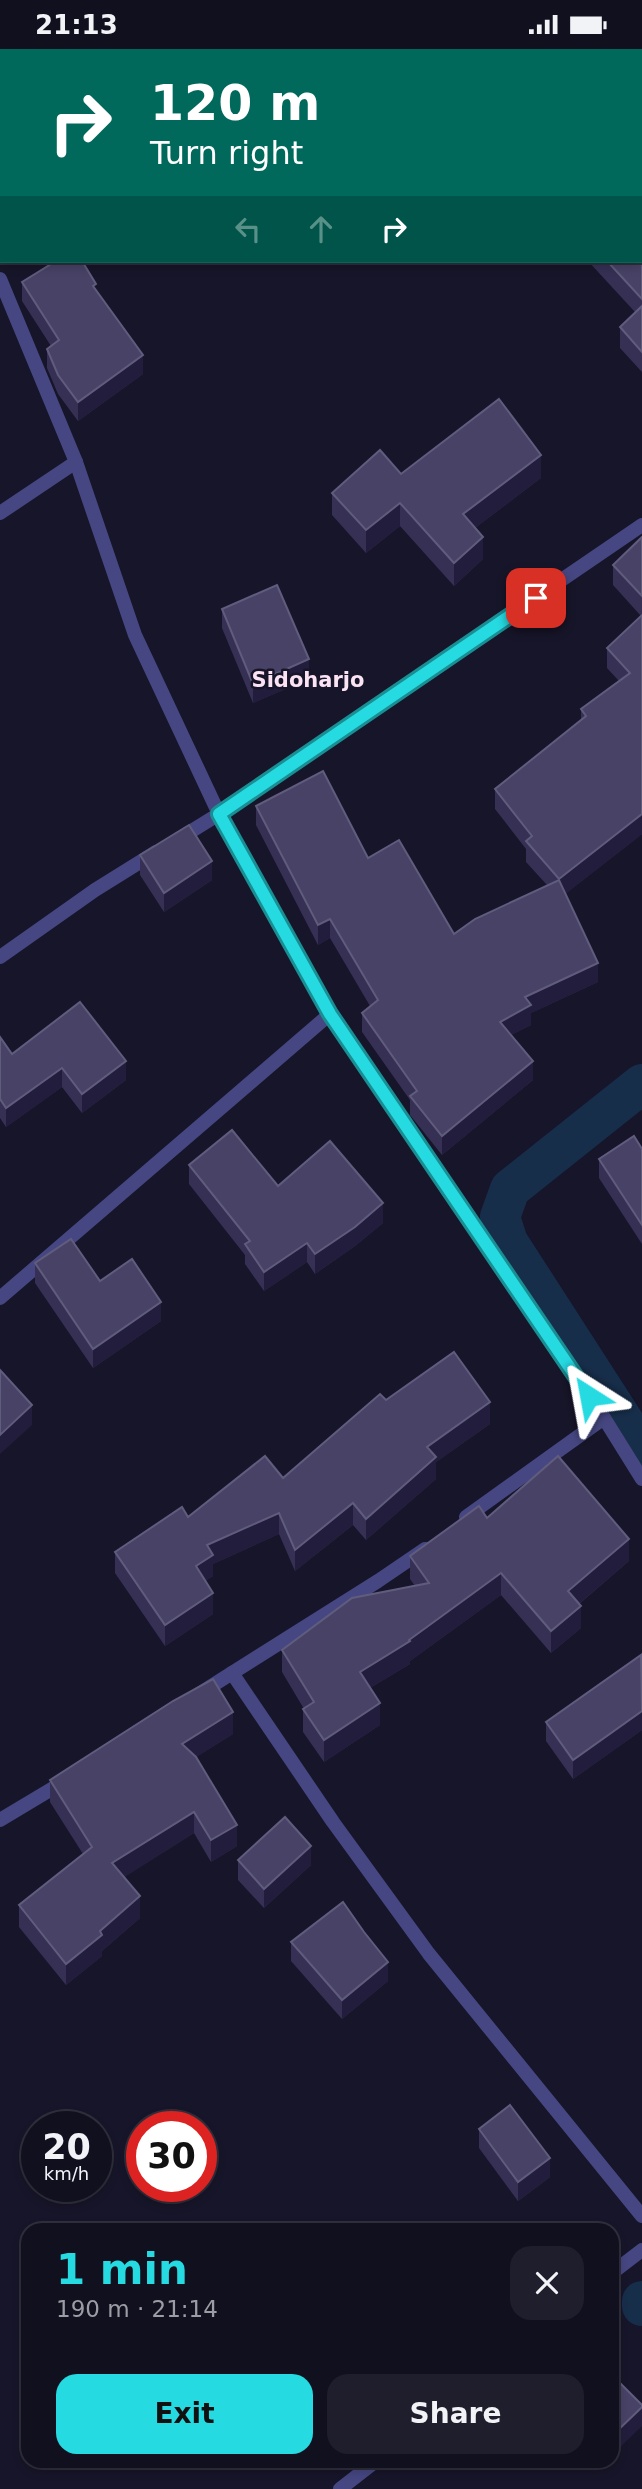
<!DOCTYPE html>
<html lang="en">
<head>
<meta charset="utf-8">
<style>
	:root { --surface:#11101f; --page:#1e1e2c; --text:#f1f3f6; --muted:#9c9da4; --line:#30303d; --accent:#26dae2 }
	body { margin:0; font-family:"DejaVu Sans",sans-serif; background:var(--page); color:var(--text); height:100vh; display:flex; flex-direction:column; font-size:26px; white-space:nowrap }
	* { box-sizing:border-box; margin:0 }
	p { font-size:23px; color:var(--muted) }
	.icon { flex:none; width:38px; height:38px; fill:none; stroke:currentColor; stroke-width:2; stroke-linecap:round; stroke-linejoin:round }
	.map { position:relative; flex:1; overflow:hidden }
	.details { position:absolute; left:21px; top:2174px; width:598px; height:245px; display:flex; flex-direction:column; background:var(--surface); border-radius:21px; box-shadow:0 4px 10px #0003,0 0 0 2px var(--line) }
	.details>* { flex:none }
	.hud { position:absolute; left:0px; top:0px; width:642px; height:214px; box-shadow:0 4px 10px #0003,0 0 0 2px var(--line); background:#00695c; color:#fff; overflow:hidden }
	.speed { position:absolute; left:21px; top:2062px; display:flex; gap:14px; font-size:35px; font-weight:700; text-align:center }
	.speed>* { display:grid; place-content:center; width:91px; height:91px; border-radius:50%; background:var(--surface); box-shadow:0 4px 10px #0003,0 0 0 2px var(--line); line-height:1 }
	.speed small { font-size:18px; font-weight:400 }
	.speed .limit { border:10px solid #d22; background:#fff; color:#111 }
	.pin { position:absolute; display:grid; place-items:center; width:60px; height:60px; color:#fff; margin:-30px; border-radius:14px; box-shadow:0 4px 10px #0006 }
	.me { position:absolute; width:77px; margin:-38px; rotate:326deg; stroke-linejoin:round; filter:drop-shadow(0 0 5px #0008) }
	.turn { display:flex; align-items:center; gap:24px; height:147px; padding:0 35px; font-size:32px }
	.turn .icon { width:91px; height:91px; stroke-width:2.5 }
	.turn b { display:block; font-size:49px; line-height:60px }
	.lanes { display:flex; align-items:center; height:66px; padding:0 35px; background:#0003; justify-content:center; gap:35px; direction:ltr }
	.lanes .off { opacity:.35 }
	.round { display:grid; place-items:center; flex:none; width:74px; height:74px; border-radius:21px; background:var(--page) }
	.overview { display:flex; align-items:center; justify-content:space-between; height:119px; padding:0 35px }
	h1 { font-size:42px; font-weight:700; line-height:52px; color:var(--accent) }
	.cta { display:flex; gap:14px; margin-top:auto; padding:14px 35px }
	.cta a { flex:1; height:80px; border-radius:21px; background:var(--accent); color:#111; font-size:28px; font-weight:700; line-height:80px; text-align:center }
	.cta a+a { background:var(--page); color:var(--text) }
	.status { display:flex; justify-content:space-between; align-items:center; height:49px; padding:0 35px; background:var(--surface); direction:ltr }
	.status svg { height:19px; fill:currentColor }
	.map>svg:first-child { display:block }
</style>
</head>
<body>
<div class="status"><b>21:13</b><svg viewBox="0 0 49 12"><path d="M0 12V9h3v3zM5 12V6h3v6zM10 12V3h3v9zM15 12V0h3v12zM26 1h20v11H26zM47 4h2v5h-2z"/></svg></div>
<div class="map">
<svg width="642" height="2440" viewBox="0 0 642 2440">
	<rect width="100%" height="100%" fill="#171529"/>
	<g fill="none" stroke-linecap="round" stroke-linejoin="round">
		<g stroke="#172e4b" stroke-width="40">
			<path d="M 642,1035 L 510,1140 L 500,1168 L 508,1193 L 642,1401"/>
			<path d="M 642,2252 L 642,2257"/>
		</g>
		<g stroke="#464782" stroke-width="14">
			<path d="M 0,230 L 76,413 L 135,586 L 219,765 L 330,965 L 604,1369 L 642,1430"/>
			<path d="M 0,464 L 76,413"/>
			<path d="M 177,791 L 219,765 L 642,476"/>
			<path d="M 0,908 L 95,841 L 156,803"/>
			<path d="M 0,1249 L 330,965"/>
			<path d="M 466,1468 L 604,1369"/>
			<path d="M 425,1500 L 378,1532 L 232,1624 L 333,1773 L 429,1905 L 642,2167"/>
			<path d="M 199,1645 L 232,1624"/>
			<path d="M 0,1771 L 65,1732"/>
			<path d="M 612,2224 L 642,2201"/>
			<path d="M 340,2440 L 376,2412"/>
		</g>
	</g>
	<g fill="#363055">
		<path d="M 642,86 L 642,323 L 620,299 L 620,278 L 635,263 L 588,212 L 640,212 Z"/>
		<path d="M 22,233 L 96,241 L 143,325 L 78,372 L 58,345 L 47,319 L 47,300 L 51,297 L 22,252 Z"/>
		<path d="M 401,425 L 541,429 L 475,479 L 483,510 L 454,537 L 400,477 L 366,504 L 332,466 L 332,444 Z"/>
		<path d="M 642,488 L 642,785 L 565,845 L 598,933 L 531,964 L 531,976 L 511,986 L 533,1031 L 442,1106 L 410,1066 L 410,1051 L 362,983 L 362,964 L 370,957 L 330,889 L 318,896 L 256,776 L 256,757 L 368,809 L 454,885 L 547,836 L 526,813 L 526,800 L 495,760 L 495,740 L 581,671 L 581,660 L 619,632 L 607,619 L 607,599 L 641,567 L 613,536 L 613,516 Z"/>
		<path d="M 222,560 L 309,630 L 253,654 L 222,579 Z"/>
		<path d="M 140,806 L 212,831 L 164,863 L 140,826 Z"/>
		<path d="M 0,988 L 12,1005 L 126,1031 L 82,1064 L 62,1038 L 6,1078 L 0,1069 Z"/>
		<path d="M 642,1100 L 642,1195 L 599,1129 L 599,1110 Z"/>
		<path d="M 189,1116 L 278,1137 L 383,1174 L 355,1197 L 315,1225 L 307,1213 L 264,1242 L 245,1215 L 245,1206 L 189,1135 Z"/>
		<path d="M 35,1214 L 100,1232 L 161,1272 L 93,1319 L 35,1234 Z"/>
		<path d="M 386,1351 L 490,1375 L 436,1413 L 436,1430 L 366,1491 L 353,1476 L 295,1522 L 279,1485 L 213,1515 L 213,1527 L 205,1532 L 213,1565 L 165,1597 L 115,1524 L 115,1503 L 188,1468 L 283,1429 Z"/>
		<path d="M 487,1469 L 629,1512 L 579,1555 L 581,1579 L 551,1604 L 501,1546 L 410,1612 L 410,1615 L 370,1639 L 380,1676 L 324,1713 L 303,1683 L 303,1660 L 304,1660 L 282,1623 L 282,1601 L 415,1537 L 410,1530 L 410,1507 Z"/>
		<path d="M 642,1607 L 642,1681 L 573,1730 L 546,1692 L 546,1673 Z"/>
		<path d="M 233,1685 L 196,1708 L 237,1797 L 211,1813 L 194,1784 L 124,1828 L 140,1869 L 102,1902 L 102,1907 L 66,1936 L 19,1878 L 19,1856 L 83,1805 L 50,1753 L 50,1731 Z"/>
		<path d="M 238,1811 L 311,1816 L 264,1859 L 238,1831 Z"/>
		<path d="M 291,1893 L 388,1932 L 342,1970 L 291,1912 Z"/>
		<path d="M 479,2080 L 550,2128 L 518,2152 L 479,2099 Z"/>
	</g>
	<g fill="#221d3c">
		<path d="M 143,306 L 143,325 L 78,372 L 78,353 Z"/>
		<path d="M 541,406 L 541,429 L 463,488 L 463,465 Z"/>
		<path d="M 400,454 L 400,477 L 366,504 L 366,481 Z"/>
		<path d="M 483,488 L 483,510 L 454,537 L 454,514 Z"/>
		<path d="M 309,610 L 309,630 L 253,654 L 253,635 Z"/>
		<path d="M 642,765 L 642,785 L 559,850 L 559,830 Z"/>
		<path d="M 212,812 L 212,831 L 164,863 L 164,844 Z"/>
		<path d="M 330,870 L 330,889 L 318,896 L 318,876 Z"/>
		<path d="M 598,914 L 598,933 L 531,964 L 531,976 L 500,992 L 500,973 L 525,948 Z"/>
		<path d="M 126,1012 L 126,1031 L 82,1064 L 82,1045 Z"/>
		<path d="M 533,1012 L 533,1031 L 442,1106 L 442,1087 Z"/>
		<path d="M 62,1019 L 62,1038 L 6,1078 L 6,1059 Z"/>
		<path d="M 383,1154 L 383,1174 L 355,1197 L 315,1225 L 315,1205 Z"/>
		<path d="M 307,1194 L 307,1213 L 264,1242 L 264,1223 Z"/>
		<path d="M 161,1253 L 161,1272 L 93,1319 L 93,1300 Z"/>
		<path d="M 490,1353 L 490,1375 L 436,1413 L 436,1430 L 366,1491 L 366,1470 L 427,1398 Z"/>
		<path d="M 32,1356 L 32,1376 L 0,1405 L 0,1386 Z"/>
		<path d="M 353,1454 L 353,1476 L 295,1522 L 295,1501 Z"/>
		<path d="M 279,1464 L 279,1485 L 213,1515 L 213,1527 L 196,1539 L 196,1517 L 207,1496 Z"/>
		<path d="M 629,1490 L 629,1512 L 568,1564 L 568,1542 Z"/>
		<path d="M 501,1524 L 501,1546 L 410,1612 L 410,1615 L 360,1645 L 360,1623 L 409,1591 Z"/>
		<path d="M 213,1544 L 213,1565 L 165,1597 L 165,1576 Z"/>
		<path d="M 581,1557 L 581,1579 L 551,1604 L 551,1582 Z"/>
		<path d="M 380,1654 L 380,1676 L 324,1713 L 324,1691 Z"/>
		<path d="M 642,1662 L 642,1681 L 573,1730 L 573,1711 Z"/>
		<path d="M 233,1663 L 233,1685 L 182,1717 L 182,1695 Z"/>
		<path d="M 194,1763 L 194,1784 L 112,1836 L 112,1814 Z"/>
		<path d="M 237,1776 L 237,1797 L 211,1813 L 211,1791 Z"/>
		<path d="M 311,1797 L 311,1816 L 264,1859 L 264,1840 Z"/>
		<path d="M 140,1847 L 140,1869 L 102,1902 L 102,1907 L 66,1936 L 66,1915 L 100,1882 Z"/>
		<path d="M 388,1913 L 388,1932 L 342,1970 L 342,1951 Z"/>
		<path d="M 550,2109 L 550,2128 L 518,2152 L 518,2133 Z"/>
		<path d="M 642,2358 L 642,2377 L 612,2406 L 612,2387 Z"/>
	</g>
	<g fill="#484366" stroke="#605c7e" stroke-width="2">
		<path d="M 642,86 L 642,250 L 607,212 L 640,212 L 640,87 Z"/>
		<path d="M 56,212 L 82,212 L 96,235 L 93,237 L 143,306 L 78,353 L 58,326 L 47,300 L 59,291 L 22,233 Z"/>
		<path d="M 642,257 L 642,303 L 620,278 Z"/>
		<path d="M 499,350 L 541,406 L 463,465 L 483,488 L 454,514 L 400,454 L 366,481 L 332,444 L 380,401 L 401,425 Z"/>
		<path d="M 642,488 L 642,547 L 613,516 Z"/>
		<path d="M 277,536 L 309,610 L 253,635 L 222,560 Z"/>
		<path d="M 642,566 L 642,765 L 559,830 L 526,792 L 532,787 L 495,740 L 586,667 L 581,660 L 630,624 L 607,599 Z"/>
		<path d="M 323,722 L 368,809 L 399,791 L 454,885 L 475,870 L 559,831 L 598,914 L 525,948 L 531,956 L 500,973 L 533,1012 L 442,1087 L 410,1047 L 417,1042 L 362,964 L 378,951 L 330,870 L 318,876 L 256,757 Z"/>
		<path d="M 189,776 L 212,812 L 164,844 L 140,806 Z"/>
		<path d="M 80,953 L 126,1012 L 82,1045 L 62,1019 L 6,1059 L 0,1050 L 0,988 L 12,1005 Z"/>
		<path d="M 232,1081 L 278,1137 L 330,1092 L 383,1154 L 355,1178 L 315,1205 L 307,1194 L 264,1223 L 245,1195 L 250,1192 L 189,1116 Z"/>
		<path d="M 634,1087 L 642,1100 L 642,1176 L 599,1110 Z"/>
		<path d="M 71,1190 L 100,1232 L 132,1210 L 161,1253 L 93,1300 L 35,1214 Z"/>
		<path d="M 454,1303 L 490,1353 L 427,1398 L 436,1408 L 366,1470 L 353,1454 L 295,1501 L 279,1464 L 207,1496 L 213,1506 L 196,1517 L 213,1544 L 165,1576 L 115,1503 L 182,1458 L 188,1468 L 265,1407 L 283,1429 L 380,1345 L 386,1351 Z"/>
		<path d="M 0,1321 L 32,1356 L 0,1386 Z"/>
		<path d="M 558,1407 L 629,1490 L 568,1542 L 581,1557 L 551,1582 L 501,1524 L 409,1591 L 410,1592 L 360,1623 L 380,1654 L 324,1691 L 303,1660 L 314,1653 L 282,1601 L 352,1549 L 429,1534 L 410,1507 L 479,1457 L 487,1469 Z"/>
		<path d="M 641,1606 L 642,1662 L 573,1711 L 546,1673 Z"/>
		<path d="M 213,1630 L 233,1663 L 182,1695 L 196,1708 L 237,1776 L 211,1791 L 194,1763 L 112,1814 L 140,1847 L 100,1882 L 102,1886 L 66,1915 L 19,1856 L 92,1798 L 50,1731 L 173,1652 Z"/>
		<path d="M 285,1768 L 311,1797 L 264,1840 L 238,1811 Z"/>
		<path d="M 343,1853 L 364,1883 L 388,1913 L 342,1951 L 291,1893 Z"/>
		<path d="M 510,2056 L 550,2109 L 518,2133 L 479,2080 Z"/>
		<path d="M 618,2332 L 642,2356 L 642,2358 L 612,2387 L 612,2337 Z"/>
	</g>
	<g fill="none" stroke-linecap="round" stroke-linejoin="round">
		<defs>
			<path id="route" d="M 536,549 L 219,765 L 330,965 L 589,1347"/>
		</defs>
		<use href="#route" stroke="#198e93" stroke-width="18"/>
		<use href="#route" stroke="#26dae2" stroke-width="12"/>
	</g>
	<g text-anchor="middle" stroke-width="5" stroke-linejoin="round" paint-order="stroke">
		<g font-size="21" font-weight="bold" fill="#fbe3f4" stroke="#171529">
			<text x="308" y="638">Sidoharjo</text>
		</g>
	</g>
</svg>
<div class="speed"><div>20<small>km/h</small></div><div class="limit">30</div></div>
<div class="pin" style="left:536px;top:549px;background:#d93025"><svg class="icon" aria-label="arrive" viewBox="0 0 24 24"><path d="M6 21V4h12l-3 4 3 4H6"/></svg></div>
<svg class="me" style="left:589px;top:1347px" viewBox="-20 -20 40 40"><path d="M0-17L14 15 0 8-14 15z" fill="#26dae2" stroke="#fff" stroke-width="4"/></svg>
<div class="hud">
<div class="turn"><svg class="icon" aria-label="right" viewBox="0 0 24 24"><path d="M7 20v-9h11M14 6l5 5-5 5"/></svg><div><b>120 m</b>Turn right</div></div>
<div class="lanes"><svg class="icon off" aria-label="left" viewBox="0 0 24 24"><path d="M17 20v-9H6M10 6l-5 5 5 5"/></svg><svg class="icon off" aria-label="ahead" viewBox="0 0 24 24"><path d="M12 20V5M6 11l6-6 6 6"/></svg><svg class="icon" aria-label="right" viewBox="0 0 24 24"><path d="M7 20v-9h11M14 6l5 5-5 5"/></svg></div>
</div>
<section class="details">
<div class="overview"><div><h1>1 min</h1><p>190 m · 21:14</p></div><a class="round"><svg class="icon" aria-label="close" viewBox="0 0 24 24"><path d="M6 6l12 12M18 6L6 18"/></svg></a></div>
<div class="cta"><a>Exit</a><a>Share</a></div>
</section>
</div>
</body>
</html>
